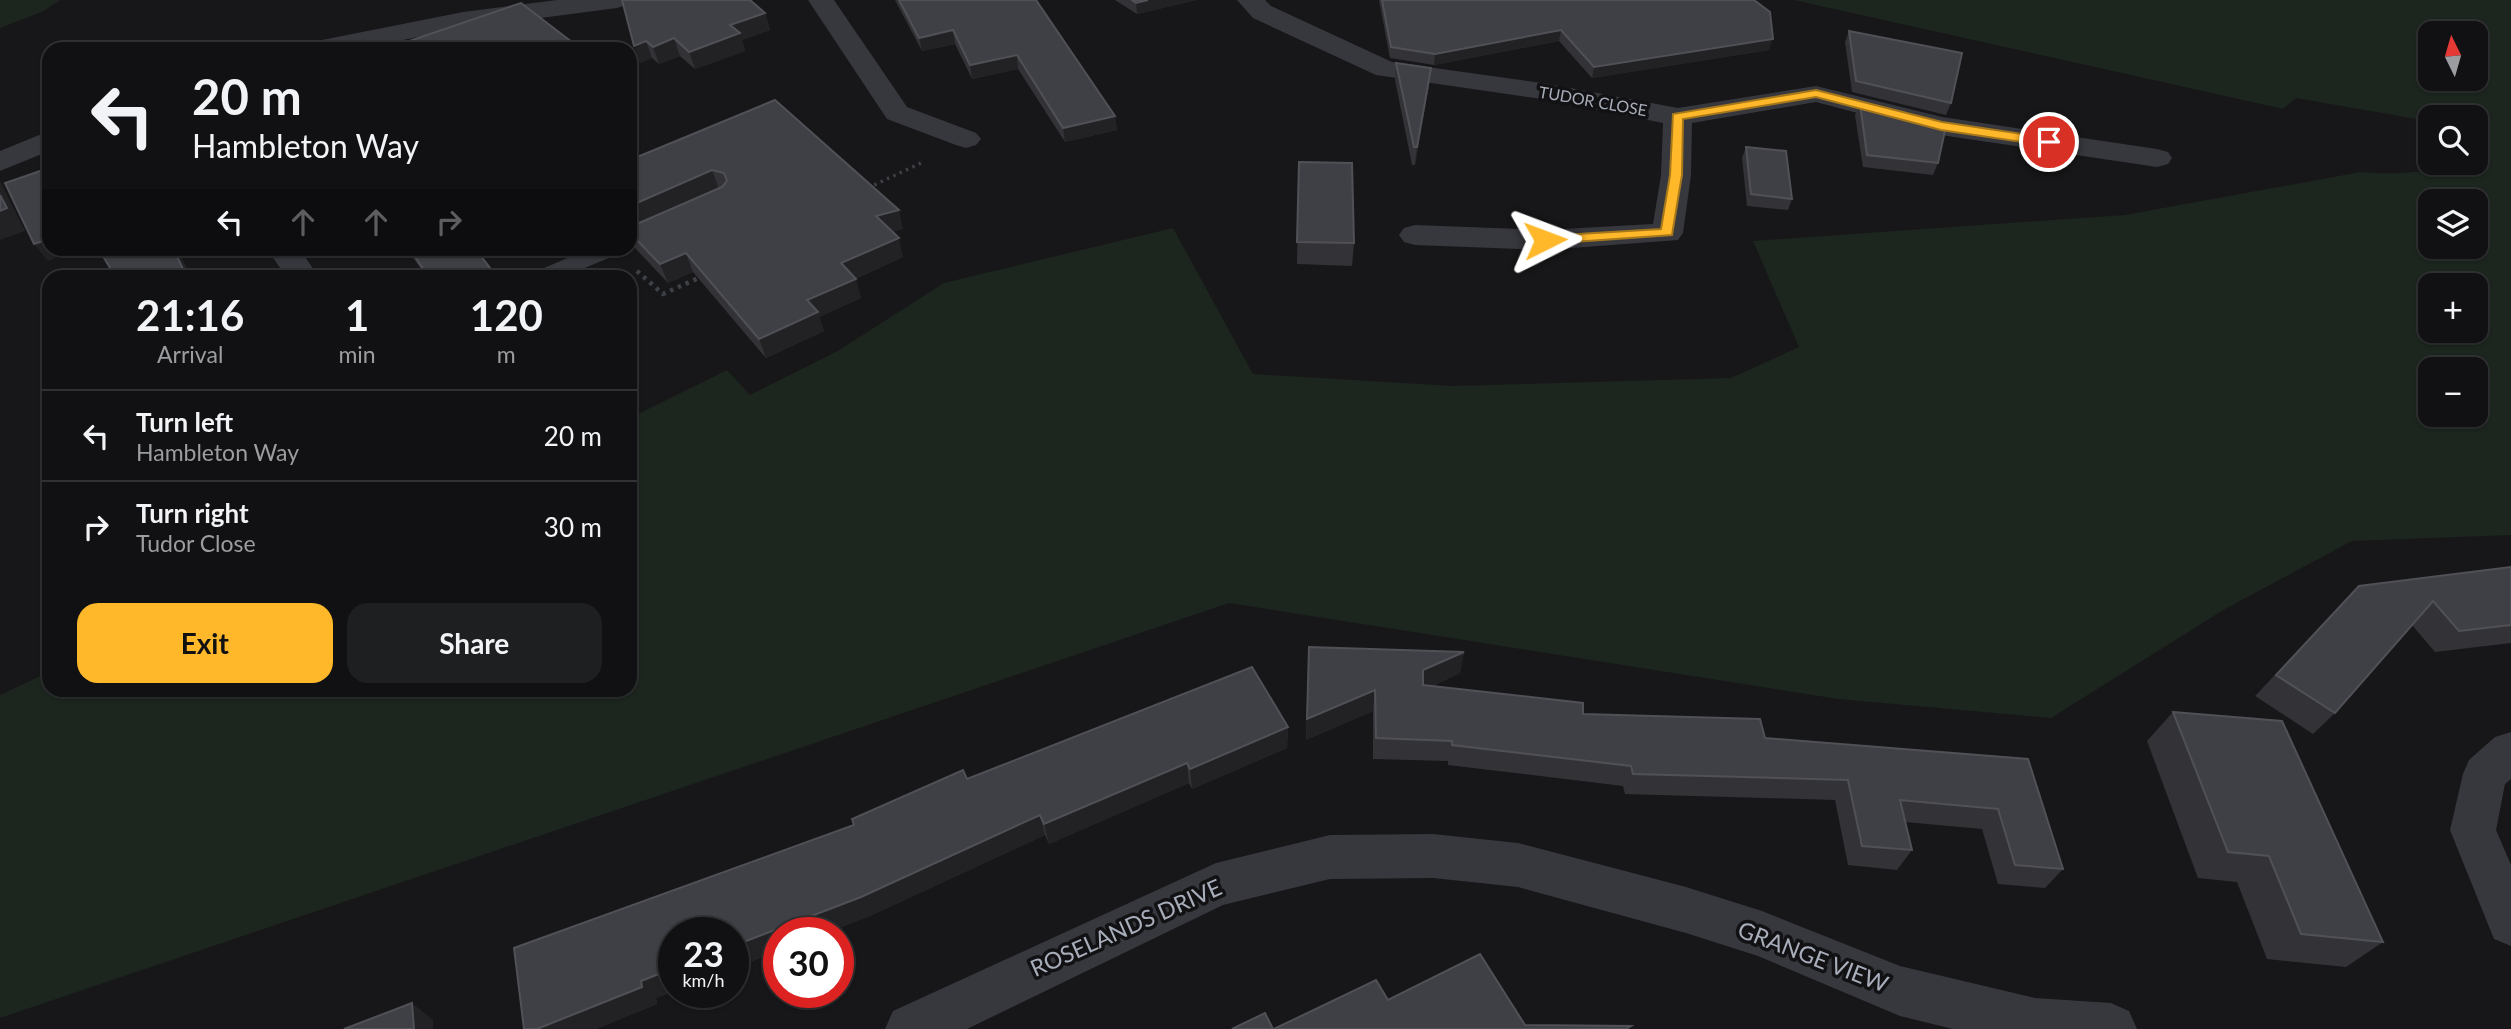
<!DOCTYPE html>
<html lang="en">
<head>
<meta charset="utf-8">
<style>
	:root { --surface:#111113; --page:#1e1f21; --text:#f1f3f6; --muted:#9c9da0; --line:#303133; --accent:#ffb829 }
	body { margin:0; font-family:Lato,sans-serif; background:var(--page); color:var(--text); height:100vh; display:flex; flex-direction:column; font-size:26px; white-space:nowrap }
	* { box-sizing:border-box; margin:0 }
	p { font-size:23px; color:var(--muted) }
	.icon { flex:none; width:38px; height:38px; fill:none; stroke:currentColor; stroke-width:2; stroke-linecap:round; stroke-linejoin:round }
	.map { position:relative; flex:1; overflow:hidden }
	.drawer { position:absolute; left:42px; top:270px; width:595px; height:427px; display:flex; flex-direction:column; background:var(--surface); border-radius:21px; box-shadow:0 2px 5px #0004,0 0 0 2px var(--line) }
	.drawer>* { flex:none }
	.guide { position:absolute; left:42px; top:42px; width:595px; height:214px; border-radius:21px; box-shadow:0 2px 5px #0004,0 0 0 2px var(--line); background:#111113; color:var(--text); overflow:hidden }
	.needle { width:46px; rotate:355deg }
	.tools { position:absolute; left:2418px; top:21px; display:grid; gap:14px }
	.tools a { display:grid; place-items:center; width:70px; height:70px; border-radius:14px; background:var(--surface); box-shadow:0 2px 5px #0004,0 0 0 2px var(--line); font-size:35px }
	.speed { position:absolute; left:658px; top:917px; display:flex; gap:14px; font-size:35px; font-weight:700; text-align:center }
	.speed>* { display:grid; place-content:center; width:91px; height:91px; border-radius:50%; background:var(--surface); box-shadow:0 2px 5px #0004,0 0 0 2px var(--line); line-height:1 }
	.speed small { font-size:18px; font-weight:400 }
	.speed .limit { border:10px solid #d22; background:#fff; color:#111 }
	.pin { position:absolute; display:grid; place-items:center; width:60px; height:60px; color:#fff; margin:-30px; border:4px solid #fff; border-radius:50%; box-shadow:0 2px 7px #0007 }
	.me { position:absolute; width:77px; margin:-38px; rotate:87deg; stroke-linejoin:round; filter:drop-shadow(0 0 5px #0008) }
	.turn { display:flex; align-items:center; gap:24px; height:147px; padding:0 35px; font-size:32px }
	.turn .icon { width:91px; height:91px; stroke-width:2.5 }
	.turn b { display:block; font-size:49px; line-height:60px }
	.lanes { display:flex; align-items:center; height:66px; padding:0 35px; background:#0003; justify-content:center; gap:35px; direction:ltr }
	.lanes .off { opacity:.35 }
	.eta { display:flex; justify-content:space-evenly; align-items:center; height:119px; text-align:center }
	.eta b { font-size:42px; font-weight:700; line-height:49px }
	.cta { display:flex; gap:14px; margin-top:auto; padding:14px 35px }
	.cta a { flex:1; height:80px; border-radius:21px; background:var(--accent); color:#111; font-size:28px; font-weight:700; line-height:80px; text-align:center }
	.cta a+a { background:var(--page); color:var(--text) }
	ul { padding:0; list-style:none }
	li { display:flex; align-items:center; gap:21px; height:91px; padding:0 35px; border-top:2px solid var(--line) }
	li div { flex:1 }
	li b { display:block; font-size:26px }
	li em { font-style:normal }
	.map>svg:first-child { display:block }
</style>
</head>
<body>
<div class="map">
<svg width="2511" height="1029" viewBox="0 0 2511 1029">
	<rect width="100%" height="100%" fill="#171719"/>
	<g fill="#1c251e" fill-rule="evenodd">
		<path d="M 0,0 L 60,0 L 44,11 L 0,28 Z"/>
		<path d="M 1794,0 L 2511,0 L 2511,535 L 2352,541 L 2225,609 L 2051,718 L 1838,699 L 1229,603 L 0,1018 L 0,695 L 49,672 L 49,690 L 630,690 L 630,418 L 727,370 L 750,395 L 836,352 L 944,283 L 1173,228 L 1253,374 L 1452,386 L 1731,378 L 1799,347 L 1753,241 L 2125,215 L 2361,172 C 2395,176 2429,170 2463,168 L 2459,163 L 2476,163 L 2476,117 L 2431,117 L 2431,130 L 2422,120 L 2296,98 L 2283,109 ZM 2431,33 L 2476,33 L 2476,79 L 2431,79 ZM 2431,201 L 2476,201 L 2476,247 L 2431,247 ZM 2431,285 L 2476,285 L 2476,331 L 2431,331 ZM 2431,369 L 2476,369 L 2476,415 L 2431,415 Z"/>
	</g>
	<g fill="none" stroke-linecap="round" stroke-linejoin="round">
		<path stroke="#3d4046" stroke-width="3.5" stroke-dasharray="2.5 4.5" stroke-linecap="butt" d="M 868,188 L 923,162"/>
		<path stroke="#3d4046" stroke-width="4.5" stroke-dasharray="3.5 5" stroke-linecap="butt" d="M 637,271 L 663,294 L 703,276"/>
		<path fill="#37383e" fill-rule="evenodd" d="M 591,248 L 624,248 L 621,253 L 565,276 L 533,276 L 537,271 Z"/>
		<g fill="#37383e" fill-rule="evenodd">
			<path d="M 557,0 L 630,0 L 626,5 L 617,8 L 463,28 L 358,49 L 303,49 L 307,43 L 317,41 L 463,12 Z"/>
			<path d="M 808,0 L 834,0 L 907,107 L 976,133 L 981,139 L 976,145 L 966,148 L 956,145 L 887,119 Z"/>
			<path d="M 1237,0 L 1265,0 L 1271,6 L 1392,62 L 1549,84 L 1678,108 L 1816,86 L 1942,117 L 2157,149 L 2168,152 L 2172,158 L 2168,164 L 2157,167 L 1941,135 L 1816,102 L 1692,123 L 1691,175 L 1683,233 L 1678,240 L 1545,250 L 1415,245 L 1404,242 L 1399,235 L 1404,228 L 1415,225 L 1545,230 L 1653,224 L 1661,175 L 1663,123 L 1549,100 L 1376,75 L 1253,18 Z"/>
			<path d="M 49,131 L 49,151 L 0,171 L 0,151 Z"/>
			<path d="M 266,248 L 299,248 L 318,276 L 286,276 Z"/>
			<path d="M 2511,732 L 2511,779 L 2505,784 L 2496,830 L 2511,865 L 2511,946 L 2494,939 L 2450,830 L 2463,774 L 2469,760 L 2495,737 Z"/>
			<path d="M 1433,834 L 1518,843 L 1686,887 L 1762,911 L 1900,966 L 2035,998 L 2111,1003 L 2129,1011 L 2137,1029 L 1953,1029 L 1900,1016 L 1758,956 L 1686,933 L 1518,887 L 1433,878 L 1330,879 L 1223,905 L 967,1029 L 885,1029 L 893,1011 L 1216,863 L 1330,835 Z"/>
		</g>
	</g>
	<g fill="#333337">
		<path d="M 622,0 L 765,13 L 770,30 L 742,40 L 745,51 L 695,69 L 680,56 L 659,64 L 652,58 L 640,63 Z"/>
		<path d="M 895,0 L 1036,0 L 1115,116 L 1117,130 L 1065,142 L 1018,69 L 972,79 L 955,44 L 922,51 Z"/>
		<path d="M 1115,0 L 1197,0 L 1137,14 Z"/>
		<path d="M 1379,0 L 1754,0 L 1769,50 L 1592,78 L 1559,41 L 1434,65 L 1390,58 Z"/>
		<path d="M 1849,31 L 1951,103 L 1946,115 L 1852,92 L 1845,42 Z"/>
		<path d="M 1396,63 L 1429,85 L 1415,165 L 1412,165 L 1395,80 Z"/>
		<path d="M 775,100 L 903,229 L 892,232 L 903,257 L 855,279 L 861,298 L 819,317 L 824,331 L 766,358 L 693,272 L 668,283 L 635,248 L 630,237 L 630,160 Z"/>
		<path d="M 1860,104 L 1938,163 L 1933,175 L 1863,167 L 1855,115 Z"/>
		<path d="M 1746,147 L 1792,199 L 1788,210 L 1747,206 L 1742,158 Z"/>
		<path d="M 1299,162 L 1354,243 L 1352,266 L 1297,264 Z"/>
		<path d="M 406,248 L 475,248 L 496,276 L 426,276 Z"/>
		<path d="M 2511,567 L 2511,643 L 2435,652 L 2412,625 L 2335,713 L 2313,734 L 2255,696 L 2359,586 Z"/>
		<path d="M 1309,647 L 1464,652 L 1460,673 L 1432,686 L 1583,714 L 1765,738 L 2028,759 L 2063,869 L 2045,888 L 1998,884 L 1982,829 L 1905,822 L 1912,850 L 1897,870 L 1848,865 L 1835,800 L 1625,794 L 1623,786 L 1448,765 L 1448,761 L 1373,759 L 1373,711 L 1306,740 Z"/>
		<path d="M 1252,667 L 1288,727 L 1287,748 L 1192,789 L 1189,783 L 1049,844 L 1045,835 L 870,916 L 826,933 L 779,933 L 779,951 L 733,968 L 733,933 L 674,933 L 674,991 L 656,998 L 657,1004 L 596,1029 L 524,1029 L 514,948 L 854,825 L 852,819 L 963,770 L 967,779 Z"/>
		<path d="M 2173,712 L 2383,942 L 2346,967 L 2267,959 L 2237,882 L 2198,878 L 2147,741 Z"/>
	</g>
	<g fill="#222225">
		<path d="M 1148,0 L 1197,0 L 1137,14 L 1136,3 Z"/>
		<path d="M 765,13 L 770,30 L 742,40 L 745,51 L 695,69 L 689,52 L 730,25 Z"/>
		<path d="M 953,30 L 955,44 L 922,51 L 919,38 Z"/>
		<path d="M 1561,30 L 1559,41 L 1434,65 L 1435,54 Z"/>
		<path d="M 674,38 L 680,56 L 659,64 L 653,47 Z"/>
		<path d="M 1773,39 L 1769,50 L 1592,78 L 1594,67 Z"/>
		<path d="M 646,41 L 652,58 L 640,63 L 634,46 Z"/>
		<path d="M 1017,55 L 1018,69 L 972,79 L 970,65 Z"/>
		<path d="M 1431,68 L 1429,85 L 1415,165 L 1417,147 Z"/>
		<path d="M 1115,116 L 1117,130 L 1065,142 L 1063,128 Z"/>
		<path d="M 712,170 L 719,189 L 630,228 L 630,206 Z"/>
		<path d="M 0,181 L 25,231 L 0,240 Z"/>
		<path d="M 899,210 L 903,229 L 881,235 L 876,216 Z"/>
		<path d="M 899,238 L 903,257 L 847,282 L 841,263 Z"/>
		<path d="M 49,239 L 49,248 L 80,248 L 48,261 L 34,244 Z"/>
		<path d="M 173,248 L 177,248 L 191,276 L 185,276 L 182,272 Z"/>
		<path d="M 686,253 L 693,272 L 668,283 L 660,264 Z"/>
		<path d="M 856,279 L 861,298 L 819,317 L 824,331 L 766,358 L 759,339 L 807,300 Z"/>
		<path d="M 630,381 L 636,393 L 630,395 Z"/>
		<path d="M 1464,652 L 1460,673 L 1419,691 L 1423,670 Z"/>
		<path d="M 1375,690 L 1373,711 L 1306,740 L 1307,719 Z"/>
		<path d="M 1288,727 L 1287,748 L 1192,789 L 1190,769 Z"/>
		<path d="M 1187,763 L 1189,783 L 1049,844 L 1044,824 Z"/>
		<path d="M 1040,815 L 1045,835 L 870,916 L 826,933 L 779,933 L 779,951 L 733,968 L 733,946 Z"/>
		<path d="M 674,968 L 674,991 L 656,998 L 657,1004 L 596,1029 L 537,1029 L 641,981 Z"/>
		<path d="M 412,1003 L 433,1020 L 433,1029 L 414,1029 Z"/>
	</g>
	<g fill="#3f4045" stroke="#505157" stroke-width="2">
		<path d="M 622,0 L 750,0 L 765,13 L 730,25 L 740,33 L 689,52 L 674,38 L 653,47 L 646,41 L 634,46 Z"/>
		<path d="M 899,0 L 1036,0 L 1115,116 L 1063,128 L 1017,55 L 970,65 L 953,30 L 919,38 Z"/>
		<path d="M 1132,0 L 1148,0 L 1136,3 Z"/>
		<path d="M 1382,0 L 1754,0 L 1770,12 L 1773,39 L 1594,67 L 1561,30 L 1435,54 L 1391,47 Z"/>
		<path d="M 521,3 L 581,49 L 386,49 Z"/>
		<path d="M 1849,31 L 1962,53 L 1951,103 L 1856,81 Z"/>
		<path d="M 1396,63 L 1431,68 L 1417,147 L 1414,147 Z"/>
		<path d="M 775,100 L 899,210 L 876,216 L 899,238 L 841,263 L 856,279 L 807,300 L 818,312 L 759,339 L 686,253 L 660,264 L 630,233 L 630,227 L 722,187 L 727,181 L 724,173 L 712,170 L 630,206 L 630,160 Z"/>
		<path d="M 1860,104 L 1946,126 L 1938,163 L 1867,155 Z"/>
		<path d="M 1746,147 L 1786,151 L 1792,199 L 1751,194 Z"/>
		<path d="M 1299,162 L 1352,163 L 1354,243 L 1297,242 Z"/>
		<path d="M 49,168 L 49,239 L 34,244 L 5,183 Z"/>
		<path d="M 0,195 L 7,208 L 0,211 Z"/>
		<path d="M 98,248 L 173,248 L 184,271 L 182,272 L 185,276 L 115,276 Z"/>
		<path d="M 409,248 L 475,248 L 496,276 L 428,276 Z"/>
		<path d="M 2511,567 L 2511,625 L 2459,631 L 2433,601 L 2335,713 L 2276,675 L 2359,586 Z"/>
		<path d="M 1309,647 L 1464,652 L 1423,670 L 1423,685 L 1583,703 L 1583,714 L 1760,719 L 1765,738 L 2028,759 L 2063,869 L 2015,865 L 1998,809 L 1900,800 L 1912,850 L 1862,846 L 1848,780 L 1633,774 L 1631,766 L 1452,745 L 1452,741 L 1376,738 L 1375,690 L 1307,719 Z"/>
		<path d="M 1252,667 L 1288,727 L 1190,769 L 1187,763 L 1044,824 L 1040,815 L 861,897 L 733,946 L 733,933 L 674,933 L 674,968 L 641,981 L 642,987 L 537,1029 L 524,1029 L 514,948 L 854,825 L 852,819 L 963,770 L 967,779 Z"/>
		<path d="M 2173,712 L 2282,721 L 2383,942 L 2301,934 L 2269,856 L 2228,852 Z"/>
		<path d="M 1480,954 L 1525,1025 L 1631,1026 L 1626,1029 L 1274,1029 L 1376,980 L 1388,1000 Z"/>
		<path d="M 412,1003 L 414,1029 L 344,1029 Z"/>
		<path d="M 1265,1013 L 1273,1029 L 1232,1029 Z"/>
	</g>
	<path fill="#ffb829" stroke="#a6781b" stroke-width="2" d="M 1816,90 L 1942,122 L 2049,138 L 2055,142 L 2049,146 L 1941,130 L 1816,97 L 1683,119 L 1682,175 L 1672,235 L 1545,244 L 1539,240 L 1545,236 L 1661,229 L 1670,175 L 1673,114 Z"/>
	<g text-anchor="middle" stroke-width="7" stroke-linejoin="round" paint-order="stroke">
		<g font-size="16" fill="#a8adba" stroke="#121214">
			<text transform="translate(1593 101) rotate(10)" y="6">TUDOR CLOSE</text>
		</g>
		<g font-size="23" fill="#a8adba" stroke="#121214">
			<text transform="translate(1126 928) rotate(-24)" y="8">ROSELANDS DRIVE</text>
			<text transform="translate(1813 957) rotate(21)" y="8">GRANGE VIEW</text>
		</g>
	</g>
</svg>
<div class="tools">
<a><svg class="needle" viewBox="-14 -14 28 28"><path d="M0-13l5 13h-10z" fill="#e53935"/><path d="M0 13l5-13h-10z" fill="#9c9da0"/></svg></a>
<a><svg class="icon" aria-label="search" viewBox="0 0 24 24"><circle cx="10" cy="10" r="6"/><path d="M15 15l6 6"/></svg></a>
<a><svg class="icon" aria-label="layers" viewBox="0 0 24 24"><path d="M12 4l9 5-9 5-9-5zM3 14l9 5 9-5"/></svg></a>
<a>+</a>
<a>−</a>
</div>
<div class="speed"><div>23<small>km/h</small></div><div class="limit">30</div></div>
<div class="pin" style="left:2049px;top:142px;background:#d93025"><svg class="icon" aria-label="arrive" viewBox="0 0 24 24"><path d="M6 21V4h12l-3 4 3 4H6"/></svg></div>
<svg class="me" style="left:1545px;top:240px" viewBox="-20 -20 40 40"><path d="M0-17L14 15 0 8-14 15z" fill="#ffb829" stroke="#fff" stroke-width="4"/></svg>
<div class="guide">
<div class="turn"><svg class="icon" aria-label="left" viewBox="0 0 24 24"><path d="M17 20v-9H6M10 6l-5 5 5 5"/></svg><div><b>20 m</b>Hambleton Way</div></div>
<div class="lanes"><svg class="icon" aria-label="left" viewBox="0 0 24 24"><path d="M17 20v-9H6M10 6l-5 5 5 5"/></svg><svg class="icon off" aria-label="ahead" viewBox="0 0 24 24"><path d="M12 20V5M6 11l6-6 6 6"/></svg><svg class="icon off" aria-label="ahead" viewBox="0 0 24 24"><path d="M12 20V5M6 11l6-6 6 6"/></svg><svg class="icon off" aria-label="right" viewBox="0 0 24 24"><path d="M7 20v-9h11M14 6l5 5-5 5"/></svg></div>
</div>
<section class="drawer">
<div class="eta">
<div><b>21:16</b><p>Arrival</p></div>
<div><b>1</b><p>min</p></div>
<div><b>120</b><p>m</p></div>
</div>
<ul>
<li><svg class="icon" aria-label="left" viewBox="0 0 24 24"><path d="M17 20v-9H6M10 6l-5 5 5 5"/></svg><div><b>Turn left</b><p>Hambleton Way</p></div><em>20 m</em></li>
<li><svg class="icon" aria-label="right" viewBox="0 0 24 24"><path d="M7 20v-9h11M14 6l5 5-5 5"/></svg><div><b>Turn right</b><p>Tudor Close</p></div><em>30 m</em></li>
</ul>
<div class="cta"><a>Exit</a><a>Share</a></div>
</section>
</div>
</body>
</html>
